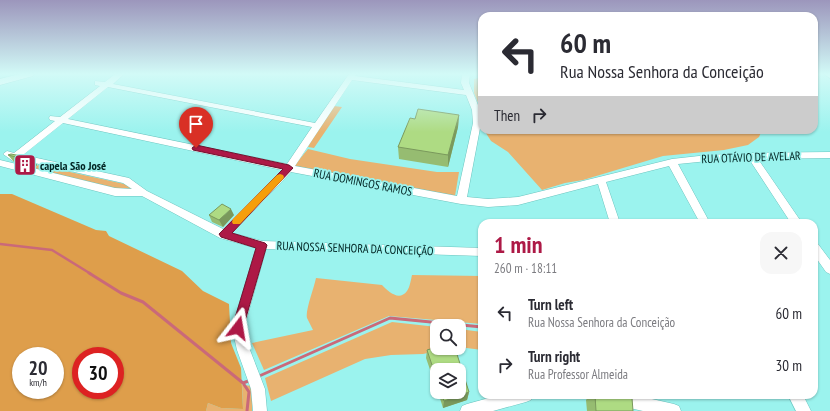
<!DOCTYPE html>
<meta charset="utf-8">
<style>
:root{--surface:#fff;--page:#f7f7f7;--text:#2b2b33;--muted:#7c7c81;--accent:#ad1946}
body{margin:0;font-family:"PT Sans Narrow",sans-serif;background:var(--page);color:var(--text);height:100vh;display:flex;flex-direction:column;font-size:15px;white-space:nowrap}
*{box-sizing:border-box;margin:0}
p{font-size:13px;color:var(--muted)}
.icon{flex:none;width:22px;height:22px;fill:none;stroke:currentColor;stroke-width:2;stroke-linecap:round;stroke-linejoin:round}
.map{position:relative;flex:1;overflow:hidden}
.side{position:absolute;left:478px;top:219px;width:340px;height:180px;display:flex;flex-direction:column;background:var(--surface);border-radius:12px;box-shadow:0 1px 3px #0004}
.side>*{flex:none}
.top-card{position:absolute;left:478px;top:12px;width:340px;height:122px;border-radius:12px;box-shadow:0 1px 3px #0004;background:#fff;color:var(--text);overflow:hidden}
.fabs{position:absolute;left:430px;top:319px;display:grid;gap:8px}
.fabs a{display:grid;place-items:center;width:36px;height:36px;border-radius:8px;background:var(--surface);box-shadow:0 1px 3px #0004;font-size:20px}
.speed{position:absolute;left:12px;top:347px;display:flex;gap:8px;font-size:20px;font-weight:700;text-align:center}
.speed>*{display:grid;place-content:center;width:52px;height:52px;border-radius:50%;background:var(--surface);box-shadow:0 1px 3px #0004;line-height:1}
.speed small{font-size:10px;font-weight:400}
.speed .limit{border:6px solid #d22;background:#fff;color:#111}
.pin{position:absolute;display:grid;place-items:center;width:34px;height:34px;color:#fff;margin:-41px -17px;border-radius:50% 50% 50% 0;rotate:-45deg;box-shadow:0 0 4px #0007}
.pin .icon{rotate:45deg}
.me{position:absolute;width:44px;margin:-22px;rotate:14deg;stroke-linejoin:round;filter:drop-shadow(0 0 3px #0008)}
.turn{display:flex;align-items:center;gap:14px;height:84px;padding:0 16px;font-size:18px}
.turn .icon{width:52px;height:52px;stroke-width:2.5}
.turn b{display:block;font-size:28px;line-height:34px}
.then{display:flex;align-items:center;height:38px;padding:0 16px;background:#0003;gap:8px;font-size:15px}
.round{display:grid;place-items:center;flex:none;width:42px;height:42px;border-radius:12px;background:var(--page)}
.headline{display:flex;align-items:center;justify-content:space-between;height:68px;padding:0 16px}
h1{font-size:24px;font-weight:700;line-height:30px;color:var(--accent)}
ul{padding:0;list-style:none}
li{display:flex;align-items:center;gap:12px;height:52px;padding:0 16px}
li div{flex:1}
li b{display:block;font-size:15px}
li em{font-style:normal}
.map>svg:first-child{display:block}
.green{fill:#e8b270}
.forest{fill:#de9e4b;fill-rule:evenodd}
.lines{fill:none;stroke-linecap:round;stroke-linejoin:round}
.stream-far1{stroke:#ca6979;stroke-width:2.5}
.stream{stroke:#ca6979;stroke-width:3}
.minor-casing{stroke:#6cc4bf;stroke-width:1}
.tertiary-casing{stroke:#6cc4bf;stroke-width:1}
.minor{fill:#fff;fill-rule:evenodd}
.tertiary{fill:#fff;fill-rule:evenodd}
.wall{fill:#96bc71}
.shaded-wall{fill:#7a995c}
.building{fill:#aedb83;stroke:#7a995c}
.route{fill:#ad1946;stroke:#70102e}
.slow{fill:#f59e0b}
.labels{text-anchor:middle;dominant-baseline:central;stroke-width:3.5;stroke-linejoin:round;paint-order:stroke}
.street-label{font-size:12px;fill:#002322;stroke:#9bf3ee}
.poi-label{font-size:12px;font-weight:bold;fill:#002322;stroke:#9bf3ee;text-anchor:start}
</style>
<div class="map">
<svg width="830" height="411" viewBox="0 0 830 411">
<rect width="100%" height="100%" fill="#9bf3ee"/>
<path class="green" d="M482 77V112L474 93V79Z
M334 106 342 107 314 148 308 147 312 138Z
M484 130H762L759 137 748 145 724 150 663 156 583 180 565 183 542 190 508 152 491 141Z
M308 149 350 159 437 172H459L455 196 294 166Z
M38 165 129 185 138 192 118 191 32 170Z
M412 275 482 276V324L389 316 264 370 252 343 313 330C311 326 309 322 307 318 305 311 314 288 316 278L382 285C388 291 399 302 407 291 410 287 411 279 412 275Z
M392 322 437 327V348H451L423 354 391 355 365 359 271 401 265 378Z
M459 329 482 332V350L459 347Z
M242 385 253 386 252 411H206L208 403 221 408 243 409Z"/>
<path class="forest" d="M0 194H12L96 230 106 231 109 236 182 271 203 291 229 304 231 343 241 368 243 409 221 408 208 403 206 411H0ZM21 356H55V390H21ZM81 356H115V390H81Z"/>
<g class="lines">
<path class="stream-far1" d="M0 244 52 250 91 274"/>
<path class="stream" d="M89 273 121 293 143 302 243 383 251 380
M257 377 390 318 482 327
M243 383 249 392 247 411"/>
<g class="minor-casing">
<path id="minor" d="M115 74H124L113 84 315 123 349 74H357L355 76 464 90 461 83 462 74H470L469 83 480 110 481 123 467 197 488 199 518 197 672 159 708 155 751 153 830 152V158L758 159 802 223H791L749 159 708 161 678 164 710 223H700L669 166 606 182 620 223H610L598 184 518 205 488 207 461 204 291 172 232 233 262 241 482 248V256L266 249 244 328 250 350 265 389 267 411H253L251 389 237 350 232 328 256 248 220 238 142 196H115L0 166V160L115 188 132 189 123 183 17 159 13 161 3 154 7 151 14 153 55 121 50 120 49 118 50 116 60 117 100 86 95 85V81L105 82ZM352 80 466 95 472 110 473 123 457 196 295 166ZM108 87 312 127 287 164 68 119ZM63 123 282 170 223 229 147 191 129 178 23 155Z
M824 74H830V78Z
M814 243 818 244 830 260V274L826 272 814 255Z
M500 395H533L531 400 526 402 493 411H460L462 406 467 404Z
M596 395H634L674 404 679 406 681 411H643L603 402 598 400Z
M788 395H803L811 411H796Z"/>
</g>
<g class="tertiary-casing">
<path id="tertiary" d="M20 74H34L33 76 0 85V79Z"/>
</g>
<use href="#minor" class="minor"/>
<use href="#tertiary" class="tertiary"/>
</g>
<path class="wall" d="M459 115 458 127 448 167 399 159 398 147 415 119Z
M8 155 31 158 37 165 35 167 14 162Z
M209 215H234L223 227 212 222Z
M427 350 469 392 467 400 443 408 438 392H459L437 370V390L426 358Z
M590 395H618L633 411H587L586 400Z"/>
<path class="shaded-wall" d="M459 115 458 127 448 167V155Z
M31 158 37 165 35 167 29 160Z
M231 209 234 215 223 227 219 220Z
M469 392 467 400 443 408 444 401Z"/>
<path class="building" d="M418 109 459 115 448 155 398 147 410 118 415 119Z
M11 154 31 158 29 160 8 155Z
M222 204 231 209 219 220 209 215Z
M437 347V348H455L469 392 444 401 441 392H459V370H437V380L427 350Z
M595 395H618L632 398 633 411H596Z"/>
<linearGradient id="sky" x2="0" y2="1"><stop stop-color="#9c96bc"/><stop offset="0.56" stop-color="#d2faf7"/><stop offset="1" stop-color="#d2faf7" stop-opacity="0"/></linearGradient>
<rect width="830" height="132" fill="url(#sky)"/>
<path class="route" d="M196 145 289 165 293 168 232 233 265 243 267 245 243 328 242 332 238 333 233 332 232 328 256 248 221 237 219 234 283 169 193 150 192 148Z"/>
<path class="slow" d="M280 174 283 175 284 177 283 179 240 224H233L232 222 233 219 277 175Z"/>
<defs>
<g id="building-square" transform="scale(1.15)"><rect x="-9" y="-9" width="18" height="18" rx="4" fill="#ad1946" stroke="#9bf3ee"/><path d="M-4-6H4V6H1V3H-1V6H-4ZM-2.5-4.3h1.7v1.8h-1.7ZM.8-4.3h1.7v1.8H.8ZM-2.5-1h1.7V.8h-1.7ZM.8-1h1.7V.8H.8Z" fill="#fff"/></g>
</defs>
<g fill-rule="evenodd">
<use href="#building-square" x="25" y="165"/>
</g>
<g class="labels">
<g class="street-label">
<text transform="translate(751 157) rotate(-2)">RUA OTÁVIO DE AVELAR</text>
<text transform="translate(363 182) rotate(11)">RUA DOMINGOS RAMOS</text>
<text transform="translate(355 248) rotate(2)">RUA NOSSA SENHORA DA CONCEIÇÃO</text>
</g>
<g class="poi-label">
<text x="40" y="165">capela São José</text>
</g>
</g>
</svg>
<div class="fabs">
<a><svg class="icon" aria-label="search" viewBox="0 0 24 24"><circle cx="10" cy="10" r="6"/><path d="M15 15l6 6"/></svg></a>
<a><svg class="icon" aria-label="layers" viewBox="0 0 24 24"><path d="M12 4l9 5-9 5-9-5zM3 14l9 5 9-5"/></svg></a>
</div>
<div class="speed"><div>20<small>km/h</small></div><div class="limit">30</div></div>
<div class="pin" style="left:196px;top:148px;background:#d93025"><svg class="icon" aria-label="arrive" viewBox="0 0 24 24"><path d="M6 21V4h12l-3 4 3 4H6"/></svg></div>
<svg class="me" style="left:238px;top:328px" viewBox="-20 -20 40 40"><path d="M0-17L14 15 0 8-14 15z" fill="#ad1946" stroke="#fff" stroke-width="4"/></svg>
<div class="top-card">
<div class="turn"><svg class="icon" aria-label="left" viewBox="0 0 24 24"><path d="M17 20v-9H6M10 6l-5 5 5 5"/></svg><div><b>60 m</b>Rua Nossa Senhora da Conceição</div></div>
<div class="then">Then<svg class="icon" aria-label="right" viewBox="0 0 24 24"><path d="M7 20v-9h11M14 6l5 5-5 5"/></svg></div>
</div>
<section class="side">
<div class="headline"><div><h1>1 min</h1><p>260 m · 18:11</p></div><a class="round"><svg class="icon" aria-label="close" viewBox="0 0 24 24"><path d="M6 6l12 12M18 6L6 18"/></svg></a></div>
<ul>
<li><svg class="icon" aria-label="left" viewBox="0 0 24 24"><path d="M17 20v-9H6M10 6l-5 5 5 5"/></svg><div><b>Turn left</b><p>Rua Nossa Senhora da Conceição</p></div><em>60 m</em></li>
<li><svg class="icon" aria-label="right" viewBox="0 0 24 24"><path d="M7 20v-9h11M14 6l5 5-5 5"/></svg><div><b>Turn right</b><p>Rua Professor Almeida</p></div><em>30 m</em></li>
</ul>
</section>
</div>
